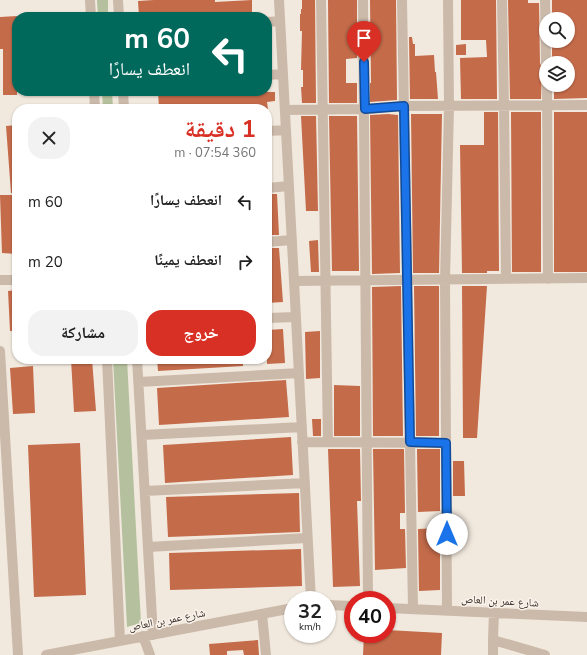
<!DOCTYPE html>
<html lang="ar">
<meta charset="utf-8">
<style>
:root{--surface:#fff;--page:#f2f2f2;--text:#222;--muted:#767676;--accent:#d93025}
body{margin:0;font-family:"Nunito Sans","Noto Naskh Arabic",sans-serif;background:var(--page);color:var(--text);direction:rtl;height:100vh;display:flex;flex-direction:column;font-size:15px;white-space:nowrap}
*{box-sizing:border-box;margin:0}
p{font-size:13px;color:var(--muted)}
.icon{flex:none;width:22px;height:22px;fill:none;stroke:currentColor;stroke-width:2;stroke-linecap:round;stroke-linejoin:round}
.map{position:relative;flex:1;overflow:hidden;direction:ltr}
.sheet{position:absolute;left:12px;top:104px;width:260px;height:260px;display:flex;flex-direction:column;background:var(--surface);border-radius:16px;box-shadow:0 1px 3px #0004;direction:rtl}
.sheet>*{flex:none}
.banner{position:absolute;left:12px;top:12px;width:260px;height:84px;border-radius:16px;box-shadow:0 1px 3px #0004;direction:rtl;background:#00695c;color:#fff;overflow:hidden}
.tools{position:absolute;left:539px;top:12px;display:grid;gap:8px}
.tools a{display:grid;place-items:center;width:36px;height:36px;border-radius:50%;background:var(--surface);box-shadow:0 1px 3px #0004;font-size:20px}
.speed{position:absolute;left:284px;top:591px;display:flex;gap:8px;font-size:20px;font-weight:700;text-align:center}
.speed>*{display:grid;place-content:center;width:52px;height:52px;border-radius:50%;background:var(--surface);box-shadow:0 1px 3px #0004;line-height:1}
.speed small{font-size:10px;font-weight:400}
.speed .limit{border:6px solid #d22;background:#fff;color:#111}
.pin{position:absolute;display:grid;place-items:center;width:34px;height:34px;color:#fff;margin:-41px -17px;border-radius:50% 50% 50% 0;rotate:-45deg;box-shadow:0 0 4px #0007}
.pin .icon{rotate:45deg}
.me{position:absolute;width:44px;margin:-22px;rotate:0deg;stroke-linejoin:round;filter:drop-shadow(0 0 3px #0008)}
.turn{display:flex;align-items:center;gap:14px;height:84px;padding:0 16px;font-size:18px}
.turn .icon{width:52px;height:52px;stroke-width:2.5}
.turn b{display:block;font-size:28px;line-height:34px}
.round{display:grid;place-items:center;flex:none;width:42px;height:42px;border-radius:16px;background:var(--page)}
.overview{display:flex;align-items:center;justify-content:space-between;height:68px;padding:0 16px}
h1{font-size:24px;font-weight:700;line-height:30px;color:var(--accent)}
.action{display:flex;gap:8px;margin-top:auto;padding:8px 16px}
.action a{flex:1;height:46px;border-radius:16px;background:var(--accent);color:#fff;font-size:16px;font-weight:700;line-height:46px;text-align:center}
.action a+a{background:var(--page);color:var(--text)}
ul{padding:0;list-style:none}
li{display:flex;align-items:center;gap:12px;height:60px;padding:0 16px}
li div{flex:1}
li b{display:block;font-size:15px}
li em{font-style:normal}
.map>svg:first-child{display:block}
.green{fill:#b5c19e}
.building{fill:#c46b4a}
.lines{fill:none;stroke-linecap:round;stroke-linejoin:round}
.minor{stroke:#cbbaaa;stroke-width:10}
.route-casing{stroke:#114b97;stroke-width:10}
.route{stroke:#1a73e8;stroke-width:7}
.labels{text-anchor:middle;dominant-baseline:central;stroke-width:3;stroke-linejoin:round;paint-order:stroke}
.street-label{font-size:11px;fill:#382e29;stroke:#faf3eb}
</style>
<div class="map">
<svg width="587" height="655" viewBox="0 0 587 655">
<rect width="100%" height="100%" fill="#f2e9de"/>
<path class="green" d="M97 0H108V17H98Z
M102 91H112L113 109H103Z
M113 359H127L141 623 127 627Z"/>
<path class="building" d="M154 0H215V2L252 0V13L210 14 187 17H139L138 1Z
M302 0H315L316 103H302L301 87H303V70H301L302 31H300V14H301V9H302Z
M328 0H357V58L346 59V83H357V103H329Z
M370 0H396L397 100 370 102V83H371Z
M461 0H496L497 99H461L460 58 487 57 486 40H461Z
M508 0H528V3H539L540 63 542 68 541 99H510Z
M552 0H587V98L554 99V85H571L570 63H552V41H568V17H552Z
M17 16V95H3V49H0V17Z
M409 37H412L413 44H415V56L434 55 435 72H436L438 99H410Z
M466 44V55H456V45Z
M158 91H194V96L213 95 212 91 275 92V101L267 102 268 109H194V108L188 107 159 109Z
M484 112H498L499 271H487V273H462L460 145H484Z
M511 112H541V272H512Z
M554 112H587V272H554Z
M388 114 398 115 400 273 372 274 370 115Z
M411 114H442L439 273H413Z
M301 116H316L318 211H306Z
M329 116H357L359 271H332Z
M17 125V193H11L6 126Z
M267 194H277L279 235H267Z
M0 195H17V254L2 253Z
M318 240 319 272H311L309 241Z
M267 248H279L283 302 267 303Z
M401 286 403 436H373L372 287Z
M414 286H439V436H416Z
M462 286H487L477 438H463Z
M17 290V331H10L8 291Z
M283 329 285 363 267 364V330Z
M320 331V378L306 379 305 332Z
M71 359H92L96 411 74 412Z
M157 359H243V366L158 371Z
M33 366 35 413 13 414 10 368Z
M286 380 289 417 159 425 157 388Z
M334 385 360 386V436H334Z
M312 419H321V436H313Z
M291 437 293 475 165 483 163 445Z
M80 443 86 595 34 597 28 445Z
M328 449H360L361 501H357L360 586 333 587Z
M373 449H404L405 513H400V529H405L406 568 375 570Z
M417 449H440V511L418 512Z
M453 461H464L465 496H453Z
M299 493 300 532 168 537 166 497Z
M440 528V590L419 591 418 529Z
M301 549 302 586 170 590 169 553Z
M387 630 442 633 441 655H363L364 634H387Z
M258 640 259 655H244L243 650 227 651V655H210L209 644Z"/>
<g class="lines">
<path class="minor" d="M90 0 91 17
M118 0 119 17
M279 0 311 600
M321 0 328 442
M363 0 368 600
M402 0 413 609
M502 0 504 106 506 279
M545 0 546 63
M267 22 280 21
M267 75 283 74
M547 85 548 279
M94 91 95 109
M123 91 124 109
M285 110 365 109 404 106 587 105
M267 131 286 130
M267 188 289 186
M267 242 292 240
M0 280H17
M294 281 587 278
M267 318 296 317
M0 351 18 655
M107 359 120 641
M137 359 153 635
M139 382 299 373
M142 435 302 427
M302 442 446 443
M145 491 305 483
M148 547 307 538
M327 605 353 606
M387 608 587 617
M447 610 445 280 449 106 448 0
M494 612 493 640 545 655
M262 614 266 655
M143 636 150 655
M46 655 293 608
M493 655V640"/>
</g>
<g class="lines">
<g class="route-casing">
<path id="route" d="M364 62 365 109 404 106 410 442 446 443 447 534"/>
</g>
<use href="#route" class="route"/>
</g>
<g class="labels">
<g class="street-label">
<text transform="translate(500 601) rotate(3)">شارع عمر بن العاص</text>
<text transform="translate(167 620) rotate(-11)">شارع عمر بن العاص</text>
</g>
</g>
</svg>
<div class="tools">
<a><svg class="icon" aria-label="search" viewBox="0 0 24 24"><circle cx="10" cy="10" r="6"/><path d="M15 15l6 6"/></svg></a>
<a><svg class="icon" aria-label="layers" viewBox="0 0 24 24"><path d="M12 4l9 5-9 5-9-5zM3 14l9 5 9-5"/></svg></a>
</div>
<div class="speed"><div>32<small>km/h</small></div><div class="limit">40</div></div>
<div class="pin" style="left:364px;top:62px;background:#d93025"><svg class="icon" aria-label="arrive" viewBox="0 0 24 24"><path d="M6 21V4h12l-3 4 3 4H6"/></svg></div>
<svg class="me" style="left:447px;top:534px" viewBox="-20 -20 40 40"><circle r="19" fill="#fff"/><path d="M0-13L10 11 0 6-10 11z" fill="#1a73e8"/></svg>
<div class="banner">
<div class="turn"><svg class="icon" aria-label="left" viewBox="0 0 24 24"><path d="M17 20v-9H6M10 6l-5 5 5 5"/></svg><div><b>60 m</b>انعطف يسارًا</div></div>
</div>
<section class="sheet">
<div class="overview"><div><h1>1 دقيقة</h1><p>360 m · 07:54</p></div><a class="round"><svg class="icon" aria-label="close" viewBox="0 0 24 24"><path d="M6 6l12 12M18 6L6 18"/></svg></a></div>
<ul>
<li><svg class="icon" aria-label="left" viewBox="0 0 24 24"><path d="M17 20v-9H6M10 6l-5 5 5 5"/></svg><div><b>انعطف يسارًا</b></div><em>60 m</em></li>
<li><svg class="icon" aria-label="right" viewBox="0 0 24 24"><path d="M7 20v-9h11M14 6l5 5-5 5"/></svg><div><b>انعطف يمينًا</b></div><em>20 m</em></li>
</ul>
<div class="action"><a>خروج</a><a>مشاركة</a></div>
</section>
</div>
